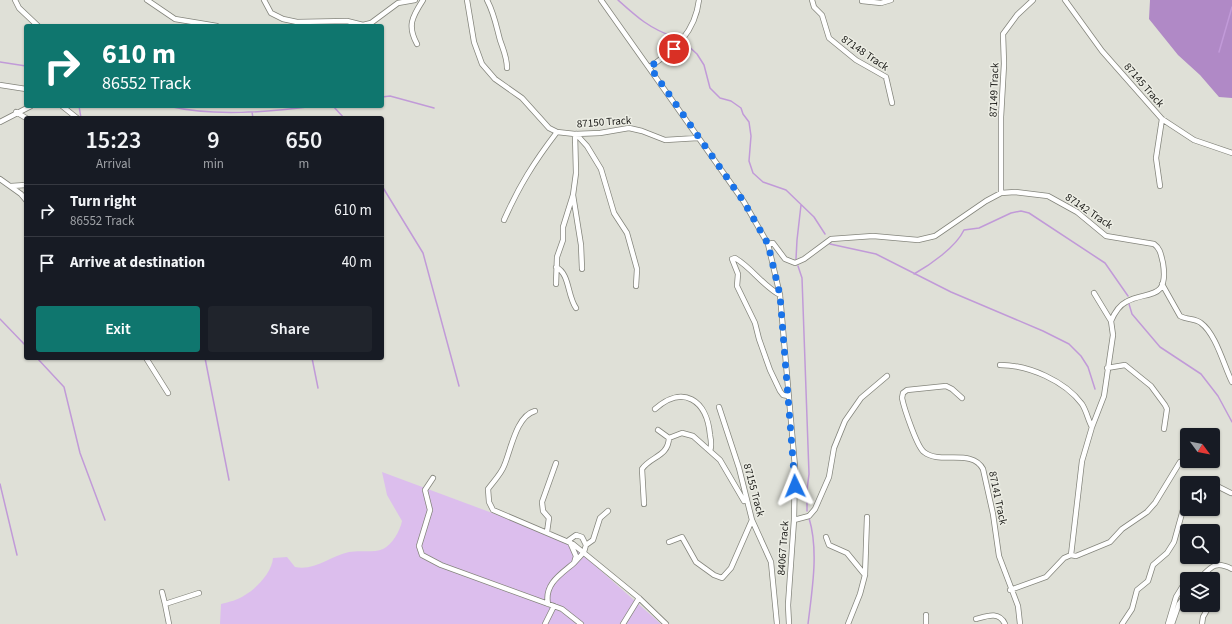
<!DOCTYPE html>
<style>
:root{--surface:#171b24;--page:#20242c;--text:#f1f3f6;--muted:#9ea1a6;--line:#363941;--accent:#0f766e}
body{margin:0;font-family:"Source Sans 3",sans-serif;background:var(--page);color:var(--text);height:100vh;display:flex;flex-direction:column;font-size:15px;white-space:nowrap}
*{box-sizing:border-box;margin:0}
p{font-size:13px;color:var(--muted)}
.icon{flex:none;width:22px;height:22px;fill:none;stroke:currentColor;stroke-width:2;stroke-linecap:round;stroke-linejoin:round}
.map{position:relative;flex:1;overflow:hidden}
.details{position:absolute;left:24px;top:116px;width:360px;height:244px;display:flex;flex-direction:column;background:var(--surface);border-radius:4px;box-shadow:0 1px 3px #0004}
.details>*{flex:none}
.hud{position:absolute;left:24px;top:24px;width:360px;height:84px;border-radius:4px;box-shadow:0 1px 3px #0004;background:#0f766e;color:#fff;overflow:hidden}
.needle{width:26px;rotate:122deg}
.tools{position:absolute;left:1180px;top:428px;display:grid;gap:8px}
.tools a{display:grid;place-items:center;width:40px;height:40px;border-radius:4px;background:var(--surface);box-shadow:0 1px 3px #0004;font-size:20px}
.pin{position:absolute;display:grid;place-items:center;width:34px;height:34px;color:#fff;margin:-17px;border:2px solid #fff;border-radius:50%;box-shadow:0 1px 4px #0007}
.me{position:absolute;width:44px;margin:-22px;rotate:358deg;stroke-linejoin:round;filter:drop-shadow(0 0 3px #0008)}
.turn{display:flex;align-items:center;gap:14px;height:84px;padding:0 12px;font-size:18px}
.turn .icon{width:52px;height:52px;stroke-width:2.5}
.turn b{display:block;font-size:28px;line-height:34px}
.eta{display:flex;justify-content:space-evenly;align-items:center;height:68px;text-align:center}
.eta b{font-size:24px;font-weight:600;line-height:28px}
.action{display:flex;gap:8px;margin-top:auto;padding:8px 12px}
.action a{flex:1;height:46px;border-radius:4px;background:var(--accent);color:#fff;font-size:16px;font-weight:600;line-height:46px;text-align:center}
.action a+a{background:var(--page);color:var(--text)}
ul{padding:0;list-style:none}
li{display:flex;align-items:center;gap:12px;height:52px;padding:0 12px;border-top:1px solid var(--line)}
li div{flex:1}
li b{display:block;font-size:15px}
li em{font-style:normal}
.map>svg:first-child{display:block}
.green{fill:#dcbeed}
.forest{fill:#b089c6}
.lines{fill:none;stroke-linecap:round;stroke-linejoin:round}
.stream{stroke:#c19ad8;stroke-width:1.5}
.minor-casing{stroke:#84857c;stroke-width:6}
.minor{stroke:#fff;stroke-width:4.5}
.route{stroke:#1a73e8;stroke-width:7;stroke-dasharray:0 12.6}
.labels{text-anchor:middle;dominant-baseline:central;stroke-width:3;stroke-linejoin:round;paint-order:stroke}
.street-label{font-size:11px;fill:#181815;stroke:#ecede4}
</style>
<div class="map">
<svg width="1232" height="624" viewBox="0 0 1232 624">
<rect width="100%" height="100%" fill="#dfe0d7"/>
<path class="green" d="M382 472 503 517 574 547 661 624H220L221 604C229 602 238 600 245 595 257 588 272 572 273 558L287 557 295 567C315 571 330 556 349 552 359 550 374 553 383 549 392 545 400 531 402 521L387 495Z"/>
<path class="forest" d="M1150 0H1232V98L1219 97 1200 75 1178 55 1149 19Z"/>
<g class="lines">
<path class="stream" d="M618 0C638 18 649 28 674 37
M686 44 697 54 704 65 710 88 720 98 731 101 741 108 743 114 749 122 751 136 749 161 753 173 763 182 786 190 814 217 825 234
M1219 52 1232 7
M0 62 26 66
M382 97 390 96 434 108
M79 106 81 118
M168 106C214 117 269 112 315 106
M333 106 344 118
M252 112 253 118
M382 186 423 253 459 386
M830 244 876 254 951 292 1043 331 1069 344 1081 356 1088 367 1095 389
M796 259 797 240 801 205
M798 266 802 278 809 474 807 490V511
M914 274C930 265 956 247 964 230L979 228 1011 213 1021 211 1029 213 1105 263 1128 296
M1129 304 1132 314 1160 347 1201 374 1218 396 1232 422
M0 319 26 346
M37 358 64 387 80 453 105 520
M205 358 229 480
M312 358 318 388
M0 484 17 555
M808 624C812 590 819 551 809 518"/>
<g class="minor-casing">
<path id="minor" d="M15 0 19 8 38 26
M147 0 175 19 217 26
M264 0 271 13 283 19 297 22 347 21 363 25 371 23 398 3 415 0
M467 0 474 42 482 64 495 79 522 98 549 128 557 132 575 134 600 133 629 128 642 131 665 140 698 138
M487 0C494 13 496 25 500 40 503 49 507 57 507 68
M601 0 744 202 768 244 780 295 795 467 794 520 788 605 789 624
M812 0 814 7 822 15 829 38 856 60 886 77 892 103
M1065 0 1102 51 1162 119 1194 140 1232 153
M862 1 881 3 891 0
M417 44C407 26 412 17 423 0
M650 67C675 49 695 33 699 0
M0 85 26 89
M62 106 77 118
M16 112 26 118
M0 122 31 106
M576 134 587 146 601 169 614 213 627 233 637 269 636 286
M0 179 21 194 26 200
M11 186 26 185
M1160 186 1156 158 1162 119
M1001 193V117L1004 64 1003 34 1017 15 1033 0
M573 195 581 245 582 269
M504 220C519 186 534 162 557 132
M768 244 773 243 785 259 795 263 804 259 831 239 873 236 918 240 935 236 986 201 1001 193 1015 192 1048 196 1077 212 1106 236 1154 244C1161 249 1161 256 1163 263 1169 302 1147 290 1126 302 1118 306 1114 314 1111 321L1113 335 1104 396 1092 427 1082 461 1071 555 1064 558 1046 577 1010 590
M556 267C570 274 567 295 576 308
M556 284 557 257 563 240V227L573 195 576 173 575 134
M1162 284 1180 316C1187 320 1195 318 1201 323 1216 334 1224 366 1232 382
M1094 293 1111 321
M780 295C762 285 752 268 735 258L732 259 738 274 737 286 755 323 759 339 770 370 780 391 783 395 788 396
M146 358 168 393
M1000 365C1029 365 1065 381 1082 404 1087 412 1088 420 1092 427
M1107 368 1125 365 1151 386 1165 405 1167 409 1164 429
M962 398 952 389 946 386 907 390 903 393 902 398C904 408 917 447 924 452 940 465 972 448 983 469L993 514 999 556 1018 606 1020 624
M719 407 739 468 752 520 771 562 777 624
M655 409C683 384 707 400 710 435 711 440 712 446 710 451
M535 411C516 416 511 450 504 466 501 474 493 482 488 489L489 502 493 510 573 544 639 598 666 624
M658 430 669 438 682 433 693 436 720 460 744 501
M433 478 425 490 430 510 419 546 422 555 441 565 562 609 581 624
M1202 483H1210
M1213 484 1231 493
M644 504 642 469C651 456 668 457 669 438
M794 520 809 516 815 509 829 477 834 448 845 421 861 398 887 376
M547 532 549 518 543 511 542 502 556 463
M576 535 582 537 586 545 584 552 574 563 576 556 569 540Z
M826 537 829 545 847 553 865 575
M669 542 682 537 696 562 714 575 722 578 731 568 752 520
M586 545 593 540 600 518 608 511
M1071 555 1076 556 1110 542 1122 529 1147 512 1155 503 1180 462
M1199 579C1211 567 1215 560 1232 569
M162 592 165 604
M548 604C544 584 561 574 574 563
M976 619C987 616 999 611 1005 624
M169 624 165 604 199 593
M545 624 554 606
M623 624 639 598
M848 624 860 594 865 575 867 517
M926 624V615
M1122 624 1132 609 1137 590 1148 581 1153 565 1167 553 1174 542 1184 506 1187 500
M1168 624 1176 597 1187 579
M1172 624 1179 604 1187 593
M1202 624 1203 617 1207 610"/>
</g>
<use href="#minor" class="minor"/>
</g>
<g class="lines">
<path class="route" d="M674 49 650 67 744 202 768 244 780 295 795 486"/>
</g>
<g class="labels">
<g class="street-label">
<text transform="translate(865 53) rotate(34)">87148 Track</text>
<text transform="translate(1144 85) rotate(49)">87145 Track</text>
<text transform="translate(994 90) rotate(-88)">87149 Track</text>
<text transform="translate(604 122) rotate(-4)">87150 Track</text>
<text transform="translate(1089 211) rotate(34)">87142 Track</text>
<text transform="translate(754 490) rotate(75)">87155 Track</text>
<text transform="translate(998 498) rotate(78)">87141 Track</text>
<text transform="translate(783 548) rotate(-86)">84067 Track</text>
</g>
</g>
</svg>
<div class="tools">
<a><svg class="needle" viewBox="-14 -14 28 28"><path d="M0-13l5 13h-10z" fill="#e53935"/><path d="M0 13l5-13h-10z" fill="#9ea1a6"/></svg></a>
<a><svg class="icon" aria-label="sound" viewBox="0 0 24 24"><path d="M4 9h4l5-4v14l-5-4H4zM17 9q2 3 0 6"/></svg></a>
<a><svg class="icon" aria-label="search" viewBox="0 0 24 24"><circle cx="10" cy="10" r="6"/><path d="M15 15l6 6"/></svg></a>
<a><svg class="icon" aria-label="layers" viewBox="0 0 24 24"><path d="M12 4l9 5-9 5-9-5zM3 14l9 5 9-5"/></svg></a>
</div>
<div class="pin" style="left:674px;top:49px;background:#d93025"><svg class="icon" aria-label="arrive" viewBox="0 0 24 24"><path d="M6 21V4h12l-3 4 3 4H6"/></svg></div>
<svg class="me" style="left:795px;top:486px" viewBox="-20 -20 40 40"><path d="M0-17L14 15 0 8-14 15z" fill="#1a73e8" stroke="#fff" stroke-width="4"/></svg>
<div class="hud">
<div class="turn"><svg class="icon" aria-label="right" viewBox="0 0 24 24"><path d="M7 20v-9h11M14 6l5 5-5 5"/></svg><div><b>610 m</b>86552 Track</div></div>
</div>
<section class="details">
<div class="eta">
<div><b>15:23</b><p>Arrival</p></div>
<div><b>9</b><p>min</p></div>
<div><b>650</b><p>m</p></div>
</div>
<ul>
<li><svg class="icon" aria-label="right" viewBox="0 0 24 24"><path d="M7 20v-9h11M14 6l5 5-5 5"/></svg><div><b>Turn right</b><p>86552 Track</p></div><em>610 m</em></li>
<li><svg class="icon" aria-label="arrive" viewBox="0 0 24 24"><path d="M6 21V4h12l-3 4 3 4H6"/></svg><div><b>Arrive at destination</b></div><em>40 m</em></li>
</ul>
<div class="action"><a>Exit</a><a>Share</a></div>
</section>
</div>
